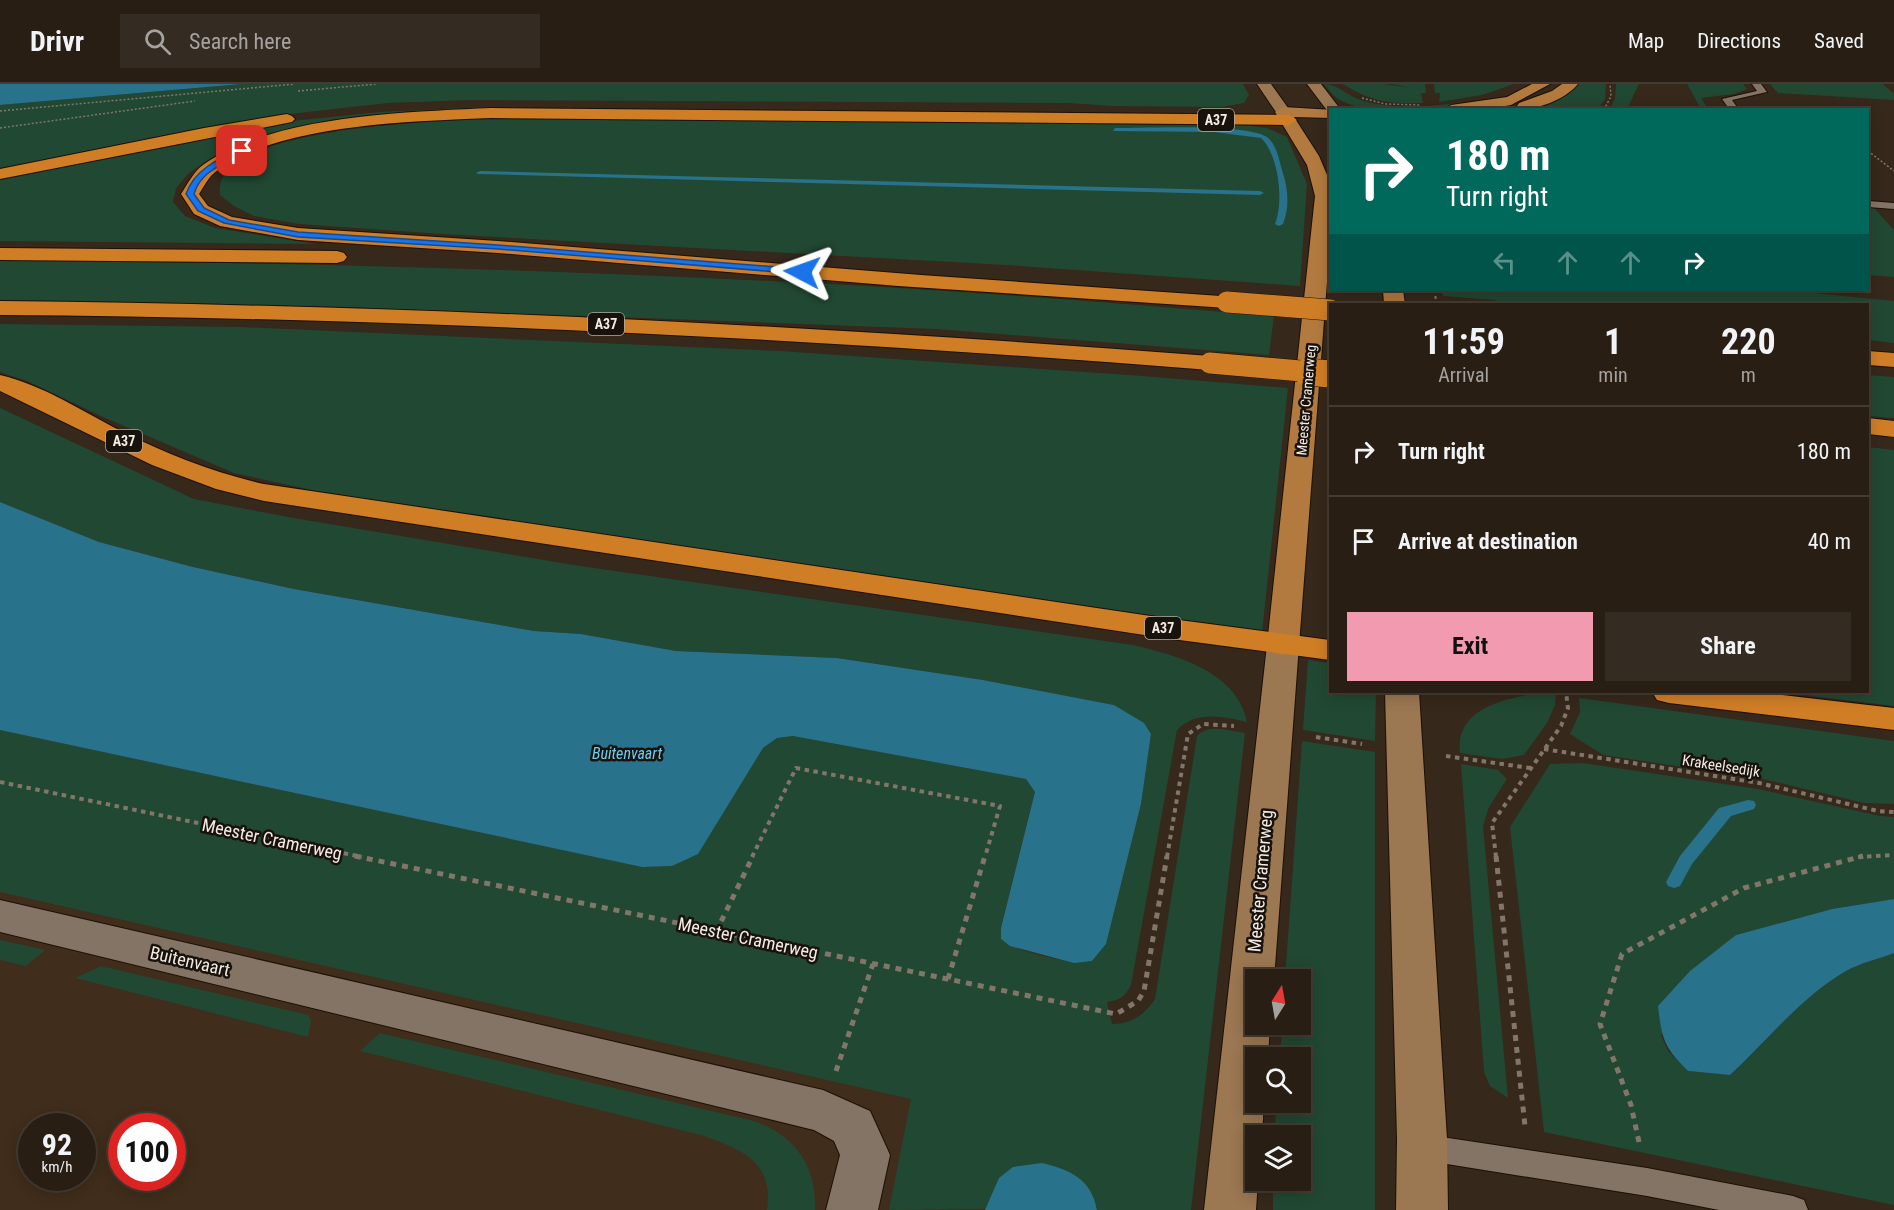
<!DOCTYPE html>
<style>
:root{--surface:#281e14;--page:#342b22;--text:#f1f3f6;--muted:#a5a2a0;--line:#443c34;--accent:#f29aaf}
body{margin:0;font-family:"Roboto Condensed",sans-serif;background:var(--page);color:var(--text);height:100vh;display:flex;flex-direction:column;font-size:22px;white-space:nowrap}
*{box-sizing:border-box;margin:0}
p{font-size:20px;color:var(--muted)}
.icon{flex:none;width:33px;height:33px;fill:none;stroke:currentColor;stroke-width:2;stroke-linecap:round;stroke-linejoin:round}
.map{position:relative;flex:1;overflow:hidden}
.details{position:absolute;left:1329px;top:219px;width:540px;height:390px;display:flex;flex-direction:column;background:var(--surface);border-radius:0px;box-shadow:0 3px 15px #0003,0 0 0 2px var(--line)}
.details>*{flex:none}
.top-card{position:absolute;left:1329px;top:24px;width:540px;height:183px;border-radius:0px;box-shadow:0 3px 15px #0003,0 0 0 2px var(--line);background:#00695c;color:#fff;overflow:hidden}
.needle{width:39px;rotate:11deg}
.buttons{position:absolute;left:1245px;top:885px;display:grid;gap:12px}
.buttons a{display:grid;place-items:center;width:66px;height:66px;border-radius:0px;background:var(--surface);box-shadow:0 3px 15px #0003,0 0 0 2px var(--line);font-size:30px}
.speed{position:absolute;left:18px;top:1029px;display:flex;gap:12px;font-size:30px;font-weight:700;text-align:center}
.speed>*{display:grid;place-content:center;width:78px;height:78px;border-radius:50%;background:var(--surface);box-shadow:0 3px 15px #0003,0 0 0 2px var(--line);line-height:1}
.speed small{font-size:15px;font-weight:400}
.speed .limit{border:9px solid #d22;background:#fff;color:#111}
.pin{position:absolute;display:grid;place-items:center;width:51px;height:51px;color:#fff;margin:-26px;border-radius:12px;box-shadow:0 3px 9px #0006}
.me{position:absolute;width:66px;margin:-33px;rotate:274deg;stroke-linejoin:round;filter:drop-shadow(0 0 4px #0008)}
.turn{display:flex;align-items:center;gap:21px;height:126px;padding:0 18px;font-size:27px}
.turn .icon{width:78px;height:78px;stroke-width:2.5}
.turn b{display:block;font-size:42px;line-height:51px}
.lanes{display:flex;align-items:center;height:57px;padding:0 18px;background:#0003;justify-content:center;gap:30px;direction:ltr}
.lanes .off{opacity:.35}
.eta{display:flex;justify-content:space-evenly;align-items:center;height:102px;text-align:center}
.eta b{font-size:36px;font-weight:700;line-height:42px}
.action{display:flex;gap:12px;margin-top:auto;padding:12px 18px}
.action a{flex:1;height:69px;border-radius:0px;background:var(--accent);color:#111;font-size:24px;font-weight:700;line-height:69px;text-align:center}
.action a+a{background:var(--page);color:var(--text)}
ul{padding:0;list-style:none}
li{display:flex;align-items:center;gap:18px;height:90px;padding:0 18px;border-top:2px solid var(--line)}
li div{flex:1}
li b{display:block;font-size:22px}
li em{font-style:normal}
header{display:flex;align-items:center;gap:36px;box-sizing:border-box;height:84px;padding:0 30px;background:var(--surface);border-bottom:2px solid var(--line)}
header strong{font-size:28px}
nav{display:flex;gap:33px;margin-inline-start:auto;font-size:21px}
.search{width:420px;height:54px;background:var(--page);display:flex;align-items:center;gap:15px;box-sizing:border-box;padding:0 21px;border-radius:0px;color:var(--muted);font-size:22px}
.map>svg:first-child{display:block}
.built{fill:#402d1b;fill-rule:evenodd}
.green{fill:#214832}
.water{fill:#29728b}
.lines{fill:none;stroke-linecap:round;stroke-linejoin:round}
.stream{fill:#29728b;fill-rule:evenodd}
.service-casing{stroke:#1d1005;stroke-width:2}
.minor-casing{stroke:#1d1005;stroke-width:2}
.secondary-casing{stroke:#1d1005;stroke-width:2}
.primary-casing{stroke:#1d1005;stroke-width:2}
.motorway-casing{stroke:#1d1005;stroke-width:2}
.path-far3{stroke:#82766b;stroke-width:1.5;stroke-dasharray:2 2;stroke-linecap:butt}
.path-far2{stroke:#82766b;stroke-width:2;stroke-dasharray:3 3;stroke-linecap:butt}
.path-far1{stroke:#82766b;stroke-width:4;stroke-dasharray:4.5 4.5;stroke-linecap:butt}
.path{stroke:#82766b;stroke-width:5;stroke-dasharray:6 6;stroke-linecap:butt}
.service{fill:#847465;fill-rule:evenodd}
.minor{fill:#847465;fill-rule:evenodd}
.secondary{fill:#9b7752;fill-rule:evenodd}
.primary{fill:#b27a3f;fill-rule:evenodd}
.motorway{fill:#d07e26;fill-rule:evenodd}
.motorway-bridge-far1-casing{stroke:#1d1005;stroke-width:22;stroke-linecap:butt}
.motorway-bridge-casing{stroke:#1d1005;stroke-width:28;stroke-linecap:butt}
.motorway-bridge-far1{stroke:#d07e26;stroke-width:21}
.motorway-bridge{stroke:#d07e26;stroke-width:27}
.route{fill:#1a73e8;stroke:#114b97;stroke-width:1.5}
.labels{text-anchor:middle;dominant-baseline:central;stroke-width:5;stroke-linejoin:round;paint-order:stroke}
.shield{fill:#18120c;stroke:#b2aaa2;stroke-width:1.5}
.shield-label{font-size:14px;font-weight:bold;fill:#f4ebe3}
.far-street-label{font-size:14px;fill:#f4ebe3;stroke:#18120c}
.street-label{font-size:15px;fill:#f4ebe3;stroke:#18120c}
.water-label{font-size:16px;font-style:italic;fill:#67d0f6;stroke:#18120c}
.near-street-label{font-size:18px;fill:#f4ebe3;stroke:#18120c}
</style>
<header>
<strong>Drivr</strong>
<div class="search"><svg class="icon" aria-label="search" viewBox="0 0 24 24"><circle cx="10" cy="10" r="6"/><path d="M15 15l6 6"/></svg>Search here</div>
<nav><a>Map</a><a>Directions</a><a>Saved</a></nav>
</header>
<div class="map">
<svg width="1894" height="1126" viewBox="0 0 1894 1126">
<rect width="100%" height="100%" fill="#36281b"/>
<path class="built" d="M0 463 1117 654 1050 1126H0ZM32 1042H82V1094H32ZM122 1042H172V1094H122Z"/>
<path class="green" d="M242 0H1243L1249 11 1244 19 1221 23 1111 22 1069 19 470 16 388 19 272 32 0 84V21Z
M1324 0C1338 0 1347 12 1361 16 1393 26 1430 23 1463 18L1467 20C1431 24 1374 34 1340 16 1334 13 1329 6 1324 0Z
M1343 0H1384L1412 4 1392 0H1425L1426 9H1421L1423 19C1390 20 1371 18 1343 0Z
M1434 0H1514L1482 11 1439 18 1440 9H1435Z
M1577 0H1606L1605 15 1598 25 1519 26 1534 22Z
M1616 0H1639L1627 25 1609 26 1615 15Z
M1687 0H1743L1747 5 1734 10 1701 14 1708 25H1701Z
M1770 0H1883L1894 10V16L1778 9Z
M484 23 669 27 489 26 268 52 211 74 189 89 176 104 173 118 185 132 215 144 316 160 0 157V93L282 38 380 28Z
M477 34 1235 40 1267 44 1287 53 1307 100 1300 202 1006 181 442 150 299 140 254 132 234 122 220 111C219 103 220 97 225 89 257 46 424 37 477 34Z
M1868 124H1874L1894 146V193L1868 191Z
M0 176C320 179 641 187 961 208 1065 215 1169 224 1274 232L1269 271 936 245 344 223 0 216Z
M1442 206H1781L1894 217V259L1868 256V220H1516L1497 219 1496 216 1443 212Z
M0 240 240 243 780 267 1143 292 1288 304 1262 549 330 410 234 389 103 333 27 297 0 288Z
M1868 291 1894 293V334L1868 332Z
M0 324 194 415 288 433 580 482 1133 561C1175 571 1237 587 1247 638 1221 633 1198 626 1177 646L1131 901C1125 913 1120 916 1107 918L1112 940C1132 940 1144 931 1155 915L1197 652C1208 639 1230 647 1245 649L1191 1126H1097V1123L889 1126 911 1015 0 808V646L643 783 672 782 698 769 763 664 777 654 793 652 1026 695 1035 708 1001 844V855C1020 870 1068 879 1092 877L1106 860 1141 720 1151 650 1114 621 983 596 837 574 676 567 581 550 534 547 294 505 193 483 99 458 0 418Z
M1868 363 1894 366V622L1780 608H1868Z
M1308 576 1330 579V608H1376L1375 657 1303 646Z
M1527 611H1556L1555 621 1547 639 1524 671 1502 675 1460 669C1455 629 1495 617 1527 611Z
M1579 614 1894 657V720L1864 719 1763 695 1603 671 1570 650 1580 628Z
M1302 657 1375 668V1126H1273V1097L1300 1096V1052L1274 1051 1277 1019 1300 1018V974L1280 973 1282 941 1300 940V896L1285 895Z
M1583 679 1758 705 1880 732 1894 733V815L1832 825 1736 851 1661 951 1668 967 1688 987 1730 991C1768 956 1801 913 1846 887 1860 879 1879 875 1894 869V1121L1544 1048 1510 743 1550 680Z
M1461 680 1498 686 1507 695 1489 723 1483 742 1508 1014 1490 1002 1484 988Z
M0 856 45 866 26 882 0 876Z
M101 882 308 931 311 937 308 953 75 894Z
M380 949 754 1037C795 1051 817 1083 815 1126H767C774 1076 740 1065 701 1051L360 967Z"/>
<path class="water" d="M0 0H242L0 21Z
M0 418 99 458 193 483 294 505 534 547 581 550 676 567 837 574 983 596 1114 621 1144 639 1151 650 1141 720 1106 860 1092 877 1074 879 1010 862 1001 855V844L1035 708 1026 695 793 652 777 654 763 664 698 770 672 782 642 783 0 646Z
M1894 815V869C1879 875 1860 879 1846 887 1801 913 1768 956 1730 991L1688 987C1664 963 1662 956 1658 922L1690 887 1736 851 1832 825Z
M1042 1079C1071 1086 1091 1095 1097 1126H985L999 1094 1013 1083Z"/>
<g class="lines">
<path class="stream" d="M1115 44C1144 44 1247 39 1267 53 1276 60 1279 75 1282 86 1288 104 1290 122 1283 140L1279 142 1275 140C1284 118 1279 71 1261 54L1214 48 1113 47Z
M480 87 1260 107 1264 109 1260 111 478 90 476 89Z
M1748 716 1754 717 1756 721 1754 725 1731 732 1692 780 1680 802 1674 804 1668 802 1666 798 1680 772 1719 724Z"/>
<g class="service-casing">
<path id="service" d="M1752 0H1761L1767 8 1732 16 1739 26H1730L1722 15 1757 7Z
M1868 117 1894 119V125L1868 123Z
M1422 1050 1647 1084 1793 1112 1804 1116 1808 1126H1719L1647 1112 1422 1076 1412 1072 1407 1063 1412 1054Z"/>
</g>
<g class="minor-casing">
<path id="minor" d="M0 816 823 1006 870 1027 890 1071 878 1126H826L840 1071 834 1057 814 1046 0 848Z"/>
</g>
<g class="secondary-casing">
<path id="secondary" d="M1257 0H1271L1291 28 1288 31H1278Z
M1307 0H1321L1341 26H1330V30L1329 29Z
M1283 551 1295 554 1299 561 1274 896H1256V940H1270L1268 974H1256V1018H1264L1262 1052H1256V1096H1258L1256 1126H1204L1267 561 1271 554Z
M1385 608H1419L1447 1055 1448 1126H1396L1397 1055Z"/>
</g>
<g class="primary-casing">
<path id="primary" d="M1532 0H1550L1511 21 1484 26H1444L1451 21 1507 13Z
M1562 0H1578C1566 15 1538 26 1519 25L1517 22 1519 19 1552 7Z
M1283 23 1334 26H1330V34L1294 33 1319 72 1330 98V159L1299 561 1295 568 1283 571 1271 568 1267 561 1315 112 1307 81 1275 28Z
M1383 206H1403L1405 220H1384Z"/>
</g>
<g class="motorway-casing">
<path id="motorway" d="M491 24 1289 31 1297 36 1289 41 491 34C417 37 294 40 231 78 225 82 217 86 212 91 207 96 203 104 199 110L208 122 232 133 298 144 498 157 921 191 1235 213 1238 218 1235 223 1227 224 898 202 498 169 298 156 220 142 194 130 181 110C187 101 194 87 203 81 273 31 407 28 491 24Z
M287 30 292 32 295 35 292 38 0 95V85L204 44Z
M0 164 337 167 344 169 347 173 344 177 337 179 0 176Z
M0 217C404 221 807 241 1210 272L1218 274 1222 279 1218 284 1210 286C807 254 404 234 0 231Z
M1868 267 1894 269V283L1868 281Z
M0 291C43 301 82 327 121 347 166 370 215 389 264 400L1164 534 1330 556V576L1164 554 264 417 216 405 152 381 0 307Z
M1868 334 1894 337V353L1868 350Z
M1652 608H1757L1894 624V646L1669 619 1657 616Z"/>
</g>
<path class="path-far3" d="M298 7 377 0
M1362 14 1385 20 1420 21
M1604 26 1611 12 1610 0
M0 27 295 0
M0 44 195 17
M1868 67 1894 87"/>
<path class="path-far2" d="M1435 206 1436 220"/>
<path class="path-far1" d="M1316 653 1362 660
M1544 665 1759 699 1878 727 1894 728
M1446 672 1530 684
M0 698 362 773
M752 773 796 684 1000 722 985 773
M1167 773 1188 650 1203 640 1234 642
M1496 773 1492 739 1561 642 1568 624 1566 608
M1858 773 1894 771"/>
<path class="path" d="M355 772 1116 930 1138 917 1144 907 1167 772
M1496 772 1525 1042
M716 848 753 772
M948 895 985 772
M836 987 873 880
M1639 1058 1631 1021 1600 940 1622 870 1744 804 1863 772"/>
<use href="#service" class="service"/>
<use href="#minor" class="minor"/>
<use href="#secondary" class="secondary"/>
<use href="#primary" class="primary"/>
<use href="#motorway" class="motorway"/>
<g class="motorway-bridge-far1-casing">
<path id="motorway-bridge-far1" d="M1227 218 1330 226
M1210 279 1323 289"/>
</g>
<g class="motorway-bridge-casing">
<path id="motorway-bridge" d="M1307 288 1330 290"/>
</g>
<use href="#motorway-bridge-far1" class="motorway-bridge-far1"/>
<use href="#motorway-bridge" class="motorway-bridge"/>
</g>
<path class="route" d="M240 65 246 67C227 80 201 85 194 110L204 124 229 136 298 148 498 161 802 185 807 188 802 190 498 165 298 153 224 139 198 127 186 110C194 86 218 75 240 65Z"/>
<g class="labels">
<g class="shield">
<rect x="1198" y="25" width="36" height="22" rx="4.5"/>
<rect x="588" y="229" width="36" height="22" rx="4.5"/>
<rect x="106" y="346" width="36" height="22" rx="4.5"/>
<rect x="1145" y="533" width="36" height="22" rx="4.5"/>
</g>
<g class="shield-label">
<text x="1216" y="36">A37</text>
<text x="606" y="240">A37</text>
<text x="124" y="357">A37</text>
<text x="1163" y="544">A37</text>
</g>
<g class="far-street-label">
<text transform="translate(1306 316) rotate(-85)">Meester Cramerweg</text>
</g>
<g class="street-label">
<text transform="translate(1721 682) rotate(9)">Krakeelsedijk</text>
</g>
<g class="water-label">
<text x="627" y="669">Buitenvaart</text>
</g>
<g class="near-street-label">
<text transform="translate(272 755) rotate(12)">Meester Cramerweg</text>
<text transform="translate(1260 797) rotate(-85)">Meester Cramerweg</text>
<text transform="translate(748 854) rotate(12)">Meester Cramerweg</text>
<text transform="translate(190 877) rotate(13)">Buitenvaart</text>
</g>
</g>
</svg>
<div class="buttons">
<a><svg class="needle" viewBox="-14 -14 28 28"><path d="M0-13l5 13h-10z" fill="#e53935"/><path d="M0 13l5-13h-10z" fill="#a5a2a0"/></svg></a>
<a><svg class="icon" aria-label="search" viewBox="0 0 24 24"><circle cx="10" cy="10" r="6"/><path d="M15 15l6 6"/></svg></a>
<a><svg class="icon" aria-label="layers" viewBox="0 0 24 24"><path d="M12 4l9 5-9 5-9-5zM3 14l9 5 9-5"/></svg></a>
</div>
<div class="speed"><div>92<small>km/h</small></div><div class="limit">100</div></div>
<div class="pin" style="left:242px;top:67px;background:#d93025"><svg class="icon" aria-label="arrive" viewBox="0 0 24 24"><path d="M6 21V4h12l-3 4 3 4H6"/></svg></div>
<svg class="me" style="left:802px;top:188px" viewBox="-20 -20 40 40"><path d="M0-17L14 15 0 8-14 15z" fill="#1a73e8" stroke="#fff" stroke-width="4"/></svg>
<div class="top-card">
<div class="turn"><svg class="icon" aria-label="right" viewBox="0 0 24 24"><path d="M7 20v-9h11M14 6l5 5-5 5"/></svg><div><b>180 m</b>Turn right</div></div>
<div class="lanes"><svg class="icon off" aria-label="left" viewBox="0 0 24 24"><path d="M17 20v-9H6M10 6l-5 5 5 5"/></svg><svg class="icon off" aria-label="ahead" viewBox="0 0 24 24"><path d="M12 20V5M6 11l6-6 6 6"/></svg><svg class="icon off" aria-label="ahead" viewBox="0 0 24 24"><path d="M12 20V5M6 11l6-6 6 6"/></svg><svg class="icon" aria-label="right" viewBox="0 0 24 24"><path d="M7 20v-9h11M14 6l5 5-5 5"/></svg></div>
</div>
<section class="details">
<div class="eta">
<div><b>11:59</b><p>Arrival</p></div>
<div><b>1</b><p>min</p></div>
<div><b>220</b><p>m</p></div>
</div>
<ul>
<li><svg class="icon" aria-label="right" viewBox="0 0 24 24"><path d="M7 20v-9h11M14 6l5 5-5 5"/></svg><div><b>Turn right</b></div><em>180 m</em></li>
<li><svg class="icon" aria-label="arrive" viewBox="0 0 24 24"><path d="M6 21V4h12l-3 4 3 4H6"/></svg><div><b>Arrive at destination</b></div><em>40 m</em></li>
</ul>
<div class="action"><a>Exit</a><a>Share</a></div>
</section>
</div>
